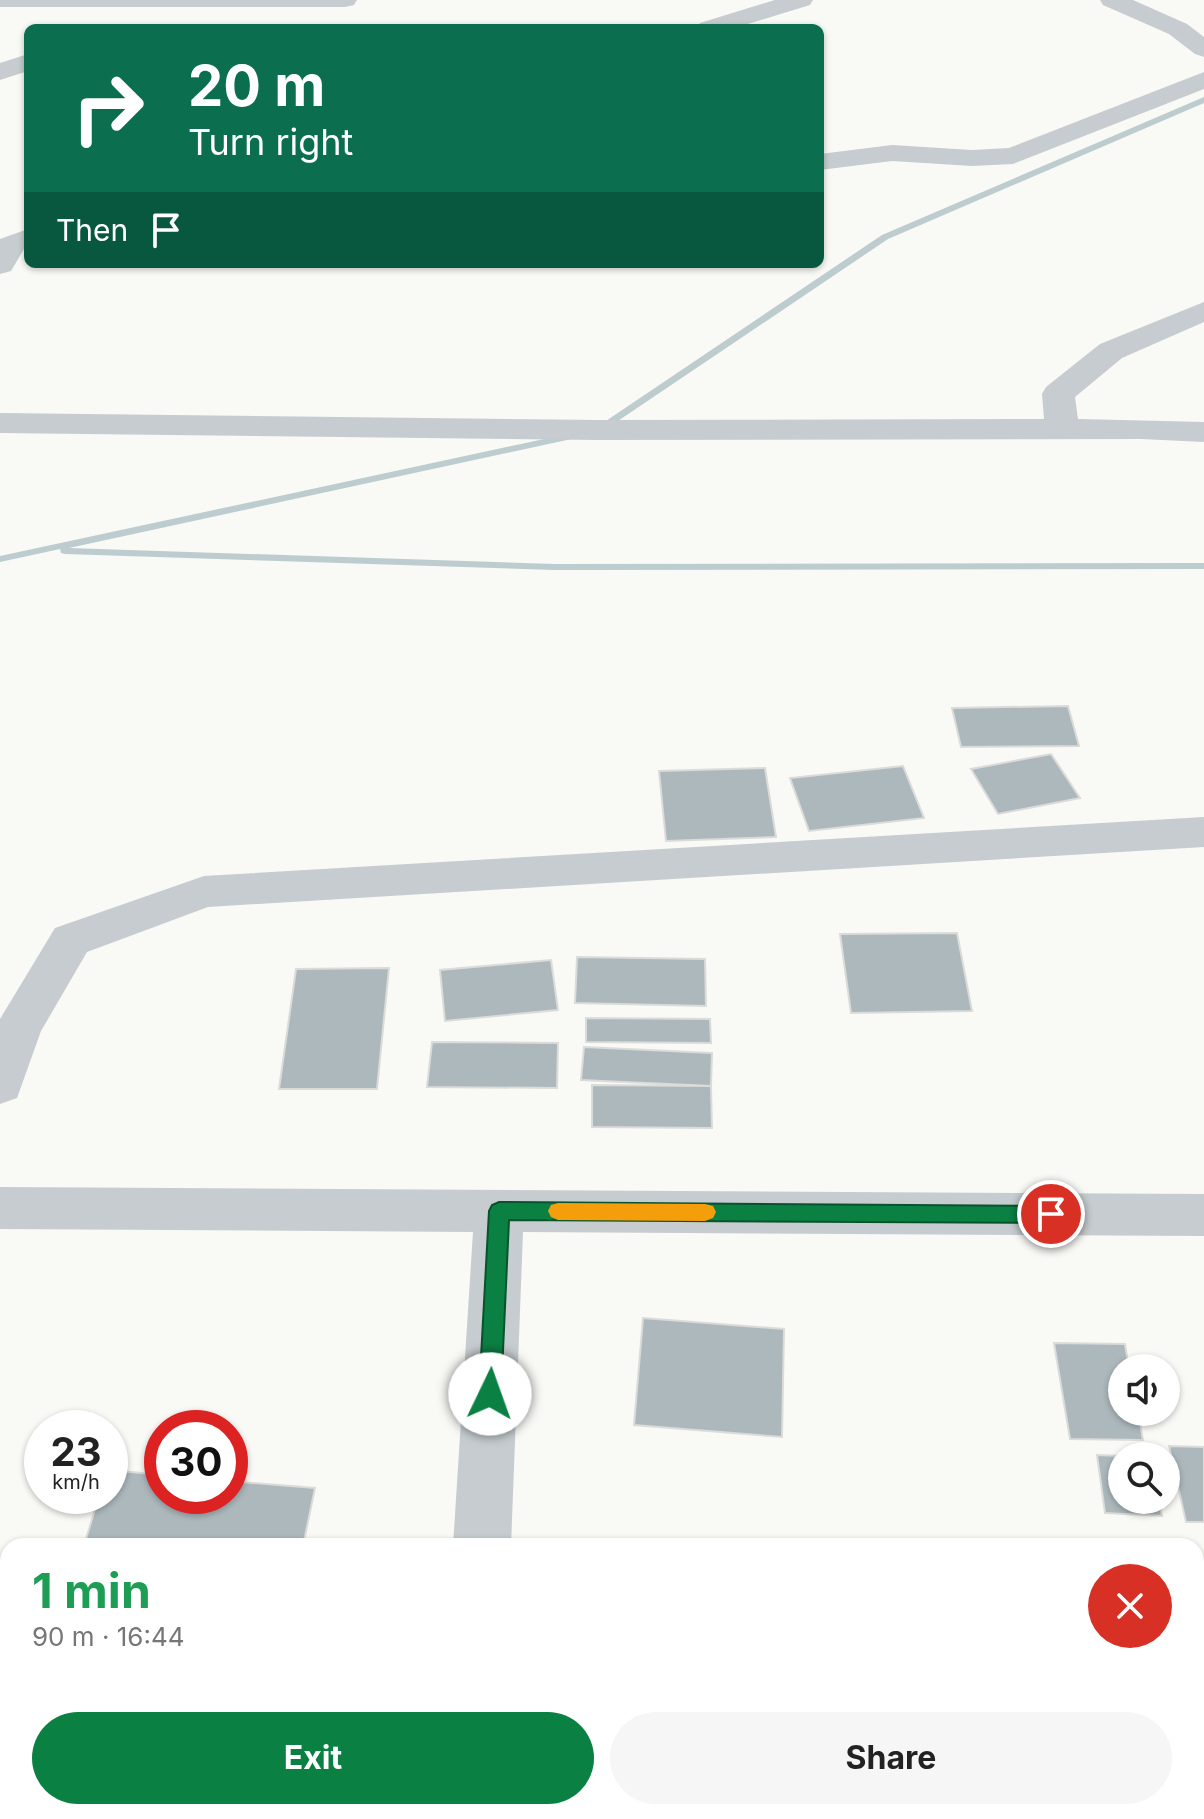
<!DOCTYPE html>
<meta charset="utf-8">
<style>
:root{--surface:#fff;--page:#f6f6f6;--text:#222;--muted:#767676;--accent:#0b8043}
body{margin:0;font-family:Inter,sans-serif;background:var(--page);color:var(--text);height:100vh;display:flex;flex-direction:column;font-size:30px;white-space:nowrap}
*{box-sizing:border-box;margin:0}
p{font-size:26px;color:var(--muted)}
.icon{flex:none;width:44px;height:44px;fill:none;stroke:currentColor;stroke-width:2;stroke-linecap:round;stroke-linejoin:round}
.map{position:relative;flex:1;overflow:hidden}
.drawer{position:absolute;left:0px;top:1538px;width:1204px;height:282px;display:flex;flex-direction:column;background:var(--surface);border-radius:24px 24px 0 0;box-shadow:0 2px 6px #0004}
.drawer>*{flex:none}
.banner{position:absolute;left:24px;top:24px;width:800px;height:244px;border-radius:12px;box-shadow:0 2px 6px #0004;background:#0b6e4f;color:#fff;overflow:hidden}
.fabs{position:absolute;left:1108px;top:1354px;display:grid;gap:16px}
.fabs a{display:grid;place-items:center;width:72px;height:72px;border-radius:50%;background:var(--surface);box-shadow:0 2px 6px #0004;font-size:40px}
.speed{position:absolute;left:24px;top:1410px;display:flex;gap:16px;font-size:40px;font-weight:700;text-align:center}
.speed>*{display:grid;place-content:center;width:104px;height:104px;border-radius:50%;background:var(--surface);box-shadow:0 2px 6px #0004;line-height:1}
.speed small{font-size:20px;font-weight:400}
.speed .limit{border:12px solid #d22;background:#fff;color:#111}
.pin{position:absolute;display:grid;place-items:center;width:68px;height:68px;color:#fff;margin:-34px;border:4px solid #fff;border-radius:50%;box-shadow:0 2px 8px #0007}
.me{position:absolute;width:88px;margin:-44px;rotate:3deg;stroke-linejoin:round;filter:drop-shadow(0 0 6px #0008)}
.turn{display:flex;align-items:center;gap:28px;height:168px;padding:0 32px;font-size:36px}
.turn .icon{width:104px;height:104px;stroke-width:2.5}
.turn b{display:block;font-size:56px;line-height:68px}
.then{display:flex;align-items:center;height:76px;padding:0 32px;background:#0003;gap:16px;font-size:30px}
.round{display:grid;place-items:center;flex:none;width:84px;height:84px;border-radius:42px;background:var(--page)}
.head{display:flex;align-items:center;justify-content:space-between;height:136px;padding:0 32px}
h1{font-size:48px;font-weight:700;line-height:60px;color:#1e9e55}
.button{display:flex;gap:16px;margin-top:auto;padding:16px 32px}
.button a{flex:1;height:92px;border-radius:48px;background:var(--accent);color:#fff;font-size:32px;font-weight:700;line-height:92px;text-align:center}
.button a+a{background:var(--page);color:var(--text)}
.map>svg:first-child{display:block}
.lines{fill:none;stroke-linecap:round;stroke-linejoin:round}
.stream{fill:#bdcccf;fill-rule:evenodd}
.building{fill:#acb8bc;stroke:#dbdbd9;stroke-width:2}
.street{fill:#c6cccf;fill-rule:evenodd}
.route{fill:#0b8043;stroke:#07532c;stroke-width:2}
.slow{fill:#f59e0b}
</style>
<div class="map">
<svg width="1204" height="1819" viewBox="0 0 1204 1819">
<rect width="100%" height="100%" fill="#f9f9f6"/>
<g class="lines">
<path class="stream" d="M1204 97V103L888 239 603 431H595L594 429 882 235Z
M572 433 577 436 576 438 69 548 554 564 1204 563V569L554 570 65 554 61 553 60 549 0 562V556Z"/>
</g>
<path class="building" d="M1068 706 1079 746 961 747 952 708Z
M1051 754 1080 798 998 814 971 769Z
M903 766 924 818 809 831 790 778Z
M765 768 776 837 666 841 659 771Z
M957 933 972 1011 851 1013 840 934Z
M577 957 705 959 706 1006 575 1003Z
M551 960 558 1010 445 1021 440 970Z
M389 968 377 1089H279L296 969Z
M586 1018 710 1019 711 1043 586 1042Z
M432 1042 558 1043 557 1088 427 1087Z
M584 1047 712 1053 711 1086 581 1080Z
M592 1085 711 1086 712 1128 592 1127Z
M643 1318 784 1329 782 1437 634 1425Z
M1054 1343 1125 1344 1129 1368H1122V1412H1138L1143 1440 1070 1439Z
M1169 1446 1204 1447V1522H1186Z
M1097 1455 1122 1456V1500H1159L1162 1516 1105 1513Z
M110 1470 162 1475V1496H230V1481L315 1488 303 1546H159L86 1539 99 1496H110Z"/>
<g class="lines">
<path class="street" d="M0 0H357L354 5 345 7H0Z
M775 0H813L810 5 735 28H696L700 23Z
M1100 0H1133L1187 24 1204 37V57L1195 54 1169 34 1103 5Z
M28 54V71L0 80V63Z
M1204 72V89L1013 164 972 166 892 161 820 170V154L892 145 972 150 1009 148Z
M28 229V248L24 249 11 271 0 274V239Z
M1204 302V322L1122 358 1075 397 1078 419 1204 422V442L1141 439 598 440 0 433V413L598 420 1044 419 1042 394 1046 387 1100 344Z
M1204 817V847L208 907 87 952 41 1031 17 1098 0 1104V1019L55 928 204 876Z
M0 1187 1204 1194V1236L523 1232 511 1546H453L473 1232 0 1229Z
M436 1812H500V1819H436Z"/>
</g>
<path class="route" d="M499 1202 1051 1206 1058 1208 1061 1214 1058 1221 1051 1223 509 1220 501 1394 498 1401 490 1404 482 1401 479 1394 489 1211 492 1205Z"/>
<path class="slow" d="M558 1203 705 1204 713 1206 716 1212 713 1218 705 1221 558 1220 551 1217 548 1211 551 1205Z"/>
</svg>
<div class="fabs">
<a><svg class="icon" aria-label="sound" viewBox="0 0 24 24"><path d="M4 9h4l5-4v14l-5-4H4zM17 9q2 3 0 6"/></svg></a>
<a><svg class="icon" aria-label="search" viewBox="0 0 24 24"><circle cx="10" cy="10" r="6"/><path d="M15 15l6 6"/></svg></a>
</div>
<div class="speed"><div>23<small>km/h</small></div><div class="limit">30</div></div>
<div class="pin" style="left:1051px;top:1214px;background:#d93025"><svg class="icon" aria-label="arrive" viewBox="0 0 24 24"><path d="M6 21V4h12l-3 4 3 4H6"/></svg></div>
<svg class="me" style="left:490px;top:1394px" viewBox="-20 -20 40 40"><circle r="19" fill="#fff"/><path d="M0-13L10 11 0 6-10 11z" fill="#0b8043"/></svg>
<div class="banner">
<div class="turn"><svg class="icon" aria-label="right" viewBox="0 0 24 24"><path d="M7 20v-9h11M14 6l5 5-5 5"/></svg><div><b>20 m</b>Turn right</div></div>
<div class="then">Then<svg class="icon" aria-label="arrive" viewBox="0 0 24 24"><path d="M6 21V4h12l-3 4 3 4H6"/></svg></div>
</div>
<section class="drawer">
<div class="head"><div><h1>1 min</h1><p>90 m · 16:44</p></div><a class="round" style="background:#d93025;color:#fff"><svg class="icon" aria-label="close" viewBox="0 0 24 24"><path d="M6 6l12 12M18 6L6 18"/></svg></a></div>
<div class="button"><a>Exit</a><a>Share</a></div>
</section>
</div>
